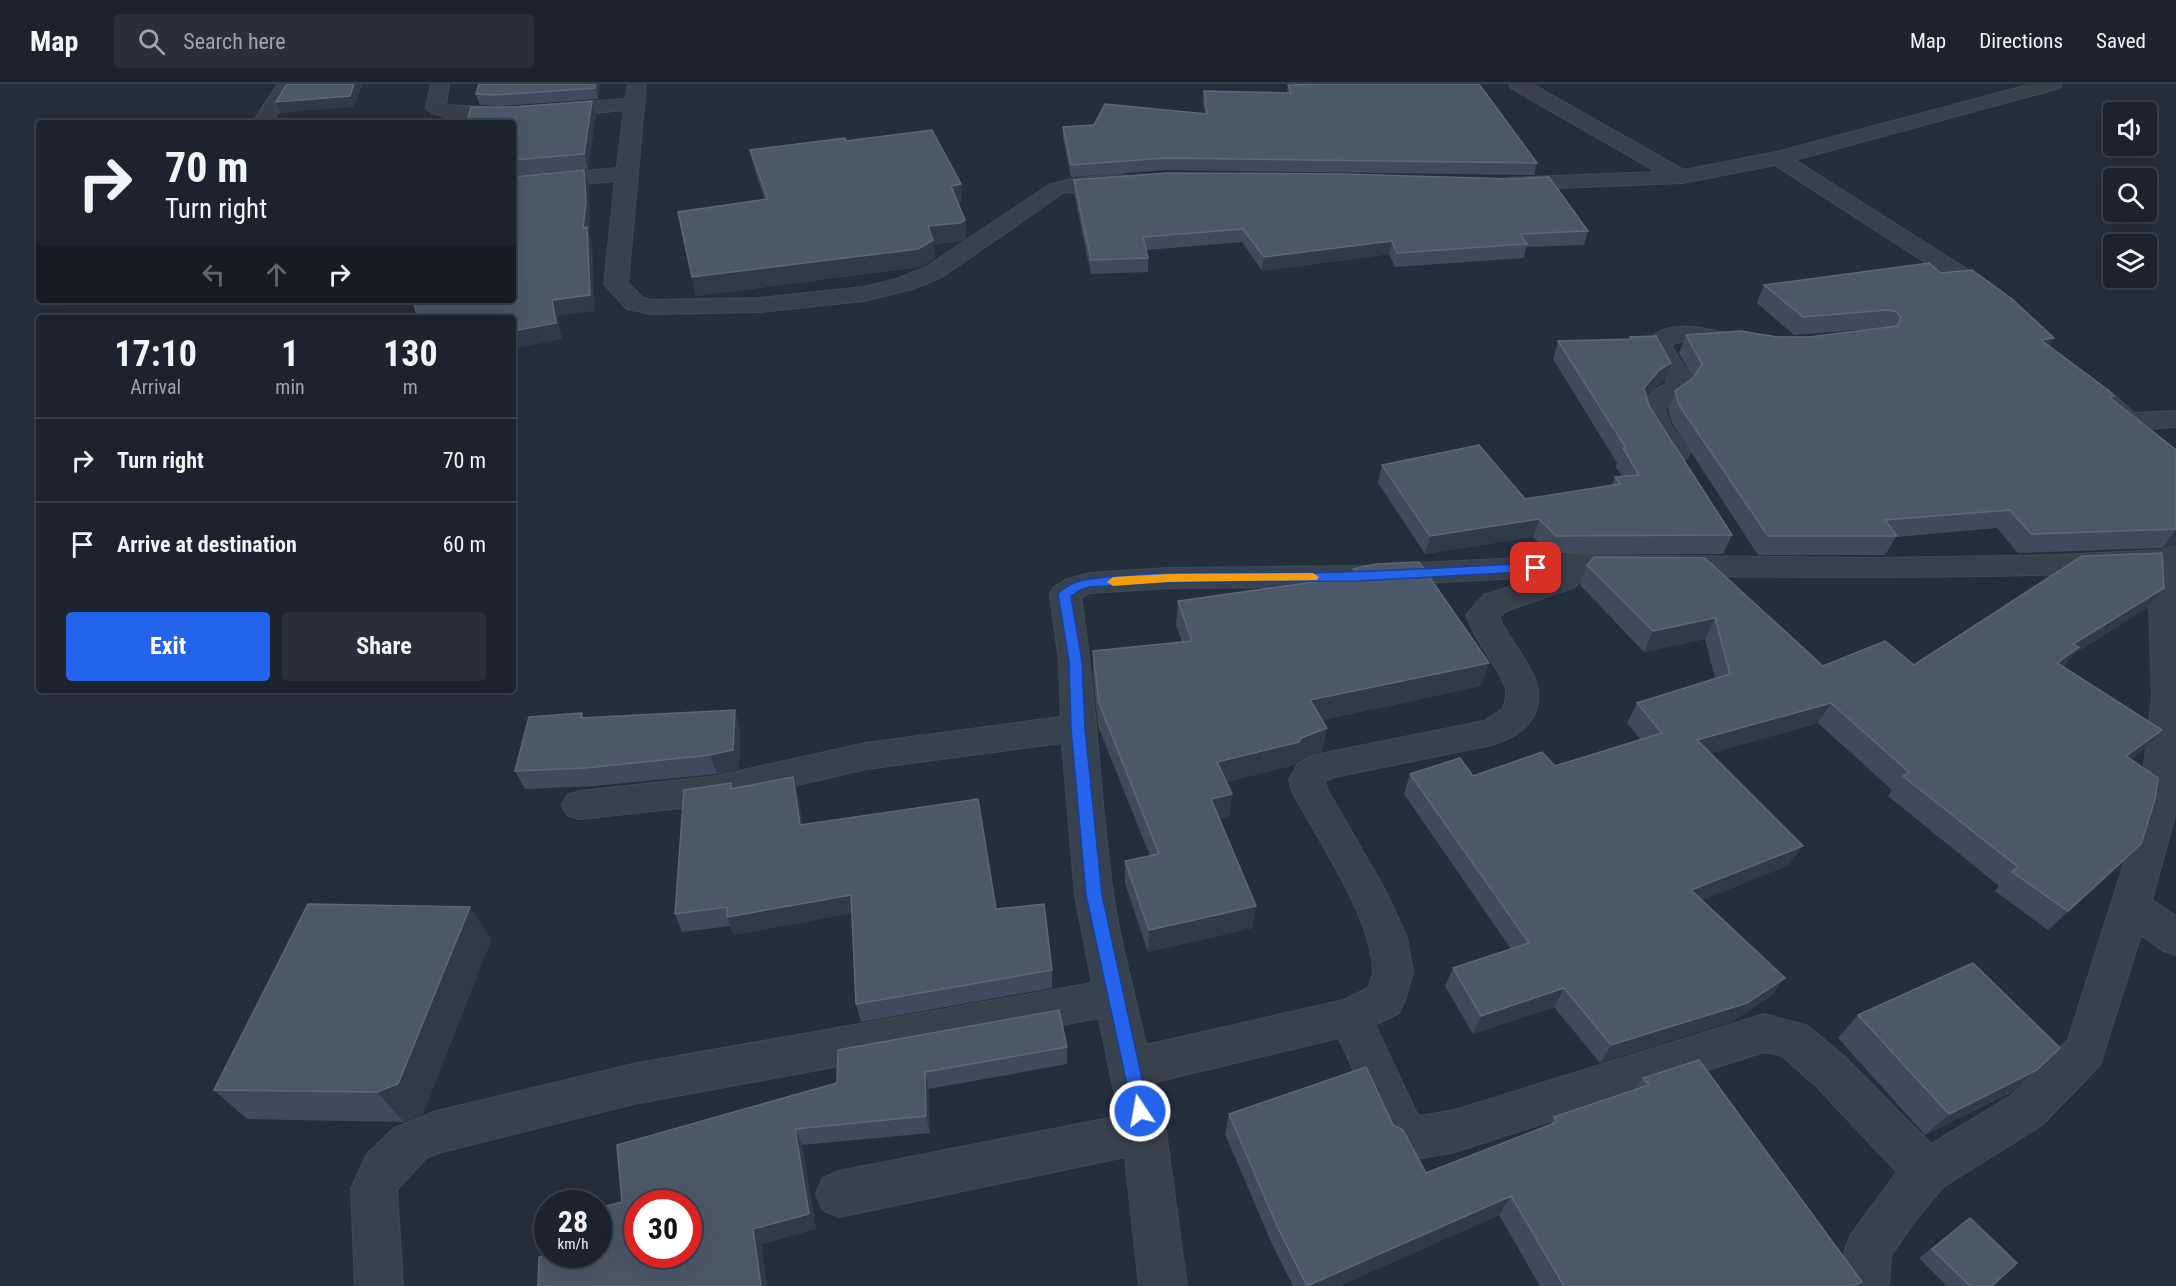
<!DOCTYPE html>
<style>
:root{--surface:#1b232e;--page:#282f3a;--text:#f1f3f6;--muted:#a0a4aa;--line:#39404a;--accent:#2563eb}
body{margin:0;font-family:"Roboto Condensed",sans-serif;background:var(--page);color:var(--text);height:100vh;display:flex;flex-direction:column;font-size:22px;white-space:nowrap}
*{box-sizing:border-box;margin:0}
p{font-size:20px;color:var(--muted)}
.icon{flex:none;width:33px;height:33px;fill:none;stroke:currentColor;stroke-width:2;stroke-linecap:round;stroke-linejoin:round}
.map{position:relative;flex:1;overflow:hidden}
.side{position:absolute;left:36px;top:231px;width:480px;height:378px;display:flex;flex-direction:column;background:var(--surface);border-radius:6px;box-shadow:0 6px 24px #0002,0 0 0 2px var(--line)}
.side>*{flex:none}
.hud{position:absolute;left:36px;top:36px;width:480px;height:183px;border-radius:6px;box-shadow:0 6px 24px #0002,0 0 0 2px var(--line);background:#1b232e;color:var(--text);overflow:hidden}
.fabs{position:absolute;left:2103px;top:18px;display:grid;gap:12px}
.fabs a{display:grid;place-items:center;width:54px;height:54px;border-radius:6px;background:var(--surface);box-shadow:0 6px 24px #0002,0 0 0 2px var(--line);font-size:30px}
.speed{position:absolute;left:534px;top:1106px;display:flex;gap:12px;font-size:30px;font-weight:700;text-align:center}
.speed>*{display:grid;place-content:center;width:78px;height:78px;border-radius:50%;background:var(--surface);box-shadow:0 6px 24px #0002,0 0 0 2px var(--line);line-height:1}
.speed small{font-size:15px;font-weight:400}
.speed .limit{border:9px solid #d22;background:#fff;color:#111}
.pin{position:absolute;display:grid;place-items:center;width:51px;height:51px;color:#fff;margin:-26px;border-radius:12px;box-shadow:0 3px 9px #0006}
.me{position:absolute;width:66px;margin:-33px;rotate:348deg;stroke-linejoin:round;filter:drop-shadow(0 0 4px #0008)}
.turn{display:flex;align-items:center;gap:21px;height:126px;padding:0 30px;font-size:27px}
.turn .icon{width:78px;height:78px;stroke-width:2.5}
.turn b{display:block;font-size:42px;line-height:51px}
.lanes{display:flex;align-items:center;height:57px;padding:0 30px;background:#0003;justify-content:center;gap:30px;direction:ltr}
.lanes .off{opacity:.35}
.eta{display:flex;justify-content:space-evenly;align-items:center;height:102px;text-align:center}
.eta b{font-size:36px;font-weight:700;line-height:42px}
.primary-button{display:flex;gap:12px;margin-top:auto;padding:12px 30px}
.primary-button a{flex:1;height:69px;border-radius:6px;background:var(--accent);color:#fff;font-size:24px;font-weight:700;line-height:69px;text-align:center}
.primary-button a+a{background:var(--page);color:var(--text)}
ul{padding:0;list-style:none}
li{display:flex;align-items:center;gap:18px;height:84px;padding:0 30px;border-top:2px solid var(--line)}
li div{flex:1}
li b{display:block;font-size:22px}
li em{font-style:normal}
header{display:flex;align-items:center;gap:36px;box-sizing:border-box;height:84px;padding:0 30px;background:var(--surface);border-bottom:2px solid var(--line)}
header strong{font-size:28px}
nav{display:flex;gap:33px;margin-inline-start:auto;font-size:21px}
.search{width:420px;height:54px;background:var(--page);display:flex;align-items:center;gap:15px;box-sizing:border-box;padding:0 21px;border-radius:6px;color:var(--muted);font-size:22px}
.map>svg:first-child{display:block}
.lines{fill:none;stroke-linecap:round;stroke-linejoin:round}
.minor-casing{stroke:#414a57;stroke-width:2}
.minor{fill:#38414e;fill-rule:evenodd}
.wall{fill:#3f4b5c}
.shaded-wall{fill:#2f3b4b}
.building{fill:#4b5868;stroke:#5c6777;stroke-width:1.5;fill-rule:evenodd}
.route{fill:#2563eb;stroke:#184099;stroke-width:1.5}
.slow{fill:#f59e0b}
</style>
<header>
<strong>Map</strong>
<div class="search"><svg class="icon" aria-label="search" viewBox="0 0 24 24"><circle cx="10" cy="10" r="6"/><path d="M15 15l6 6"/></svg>Search here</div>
<nav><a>Map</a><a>Directions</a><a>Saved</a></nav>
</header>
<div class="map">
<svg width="2176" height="1202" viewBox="0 0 2176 1202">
<rect width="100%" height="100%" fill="#242f3e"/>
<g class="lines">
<g class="minor-casing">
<path id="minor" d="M278 0H296L272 39H252Z
M431 0H449L446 21 500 24 626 15 628 0H646L628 199 643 214 652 216 759 214 864 203 897 195 926 183 1049 101 1070 95 1120 90 1127 92 1130 96 1127 100 1120 102 1063 109 942 193 913 205 864 217 759 228 652 230 627 225 604 200 615 97 513 106V94L617 84 624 26C593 29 443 48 426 24Z
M1509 0H1532L1684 86 1776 68 2032 0H2062L2060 4 1795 76 2001 207 2005 212 2001 217 1993 219 1985 217 1775 81 1682 99 1508 106 1501 104 1498 100 1501 96 1508 94 1657 88 1511 4Z
M1695 243 1745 252 1748 257 1745 262C1722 268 1694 249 1671 261L1693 297C1689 312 1675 314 1665 325L1670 340 1690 369 1686 375 1676 377 1666 375 1644 340 1639 324 1654 306 1666 300 1667 297 1646 259C1657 243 1677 242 1695 243Z
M2103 307 2112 309 2134 329 2176 327V343C2136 345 2116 353 2090 315L2094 309Z
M2176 462V715L2174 735 2152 816 2176 832V871L2162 866 2141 851 2100 981 2042 1041 1943 1103 1916 1135 1891 1172 1889 1202H1841L1845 1165 1852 1149 1897 1088 1815 1001 1782 972 1764 968 1455 1068 1421 1074 1387 1060 1339 954 1155 998 1166 1048 1187 1202H1139L1125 1073 839 1133 823 1126 816 1110 823 1094 839 1087 1119 1032 1099 934 633 1020 438 1069 426 1074 397 1106 403 1202H355L351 1105 367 1070 394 1044 437 1027 633 980 1092 899 1075 811 1062 659 866 685 717 720 580 735 567 731 562 721 567 711 580 707 717 692 866 659 1061 633 1059 577 1050 510 1054 503 1067 495 1090 489 1169 484 1359 482 1580 471 1881 474 2057 471 2162 466ZM2148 487 2152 613 2138 735 2068 956 2012 1011 1931 1060 1845 973 1808 942 1764 930 1455 1026 1421 1032 1417 1030 1375 941 1399 929 1405 916 1413 888 1407 854 1385 806 1327 705 1325 697 1334 693 1492 661C1509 655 1524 649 1533 633 1553 598 1512 564 1499 533L1506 527 1575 503 1585 491C1773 493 1961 496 2148 487ZM1540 493 1484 511 1466 531 1476 553 1500 591 1506 605V614L1503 625 1484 637 1315 671 1298 679 1289 696 1292 707C1317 754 1372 834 1373 887 1373 892 1370 899 1368 904L1344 916 1146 961C1135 911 1120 860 1113 809 1099 711 1097 612 1081 514L1090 509 1169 504 1359 502Z"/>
</g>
<use href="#minor" class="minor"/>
</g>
<path class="wall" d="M600 0 598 15 500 22 480 21 476 10Z
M1288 1 1537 79 1534 91 1166 86 1071 93 1063 54V43L1094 41 1205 29 1203 19 1204 7 1287 9Z
M596 31 588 85 513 92V39Z
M846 57 961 100 962 118H958L965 136 966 154 962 157 934 160 935 174 920 183 696 212 692 193 765 116 754 84 750 66Z
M1074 96 1588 147 1584 161 1526 163 1524 174 1395 183 1389 170 1262 187 1242 158 1147 166 1148 174V188L1091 190 1074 109Z
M1941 189 2054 254 2049 262 2112 315 2176 366V461L2162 464 2018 469 1997 444 1896 453 1885 471H1758L1672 339 1668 326 1675 307 1693 294 1679 269 1686 251 1809 253 1880 244 1794 251 1757 219 1764 201Z
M1630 253 1665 297 1652 305 1646 312 1649 322 1732 451 1723 470H1550L1533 453 1425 470 1378 399 1382 381 1525 415 1612 401 1615 393 1622 392 1616 383 1617 379 1553 275 1558 257 1630 255Z
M1594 473 1823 582 1914 581 2147 524 2075 569 2063 583 2144 666 2131 675 2141 760 2122 779 2048 846 1995 807 1999 802 1888 712 1892 706 1818 639 1711 669 1789 781 1702 816 1771 912 1733 937 1600 979 1554 923 1473 950 1445 902 1453 884 1511 865 1404 710 1410 690 1473 692 1555 682 1641 656 1627 639 1637 619 1715 594 1705 555 1644 568 1580 501 1587 481Z
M1353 485 1481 602 1322 636V667L1297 677 1294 681 1226 698 1232 710 1229 733 1220 735 1252 844 1148 868 1125 799V777L1150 772 1098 642 1093 590V567L1182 558 1176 541 1178 517 1351 492Z
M582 629 584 634 740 645 739 685 717 690 594 702 525 705 515 687Z
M733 705 798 711 802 740 996 825 1052 886V904L861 938 856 920 852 829 734 851 730 842 682 848 675 830Z
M470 823 491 856 423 1030 404 1038 247 1035 214 1006Z
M1858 931 2037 986 2012 1008 1925 1051 1838 954Z
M1067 963V980L929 1005 930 1049 802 1061 816 1145 761 1160 767 1202H538L598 1170 622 1118 837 999Z
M1643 994 1857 1202H1540L1499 1131 1339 1202H1293L1272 1160 1225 1050 1229 1030 1426 1089 1550 1041 1554 1033 1634 1006Z
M1970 1134 1992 1202H1947L1919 1174Z"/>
<path class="shaded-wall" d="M354 0H363L354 23 281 29 276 18Z
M596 0H600L598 15 595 4Z
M592 17 596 31 588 85 584 70Z
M584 86 589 101 590 134 589 150 592 159 595 227 557 232 562 255 513 265V247L552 216Z
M961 100 962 118 953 119 951 102Z
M965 136 966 154 962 157 934 160 935 174 920 183 696 212 692 193 928 142Z
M1392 157 1389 170 1262 187 1264 173Z
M2054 254 2042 273 2041 256Z
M1671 279 1665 297 1652 305 1637 323 1644 304 1659 286Z
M1539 435 1533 453 1425 470 1430 452Z
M2176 446V461L2162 464Z
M2164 504 2147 524 2075 569 2063 584 2041 600 2073 560Z
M1715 534 1705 555 1644 568 1653 547Z
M1489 579 1481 602 1306 639 1310 616Z
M1831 619 1818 639 1687 676 1697 656Z
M735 626 740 645 739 685 717 690 710 671Z
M1327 644 1322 667 1297 677 1294 681 1214 701 1217 678Z
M2162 646 2144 666 2107 692 2126 672Z
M793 693 798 711 805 759 800 741Z
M1232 710 1229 733 1209 738 1211 715Z
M2141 760 2122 779 2048 846 2068 827Z
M1803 762 1789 781 1680 825 1691 806Z
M851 811 855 829 734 851 727 833Z
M1256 822 1252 844 1148 868 1149 846Z
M470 823 491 856 423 1030 404 1038 377 1008Z
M1785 894 1771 912 1733 937 1600 979 1611 961Z
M1564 904 1554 923 1473 950 1481 932Z
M2037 986 2012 1008 1925 1051 1949 1030Z
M925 988 929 1005 930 1049 926 1032Z
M795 1045 802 1061 816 1145 761 1160 767 1202H761L753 1145Z
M1511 1112 1499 1131 1339 1202H1307Z"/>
<path class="building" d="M287 0H354L350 12 276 18Z
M479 0H596L595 4 496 11 476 10Z
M1328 0H1479L1537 79 1166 74 1071 81 1063 43 1094 41 1105 20 1207 30 1204 7 1291 9 1288 1Z
M592 17 584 70 513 76V39H467L471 23H515Z
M932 46 961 100 951 102 965 136 960 139 928 142 933 156 918 165 692 193 678 128 768 115 750 66 845 54 846 57Z
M584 86 586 119 583 144 587 143 590 211 552 216 556 239 513 247V234H418L413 216H513V93Z
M1167 89 1344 90 1512 95 1549 93 1588 147 1520 150 1527 160 1397 169 1392 157 1264 173 1243 145 1143 153 1148 174 1091 176 1074 96Z
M1929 179 1941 189 1972 186 2012 215 2054 254 2041 256 2108 306 2114 312 2109 313 2176 366V445L2031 450 2010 426 1885 436 1897 452H1768L1679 321 1675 307 1694 293 1702 280 1686 251 1741 247 1777 253H1809L1897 242 1901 234 1897 228 1888 226 1803 233 1764 201Z
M1656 252 1671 279 1659 286 1644 304 1649 322 1732 451 1556 452 1539 435 1430 452 1382 381 1479 361 1525 415 1620 400 1615 393 1639 391 1623 364H1626L1558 257 1632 255 1630 253Z
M2162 469 2164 504 2073 560 2079 563 2057 579 2162 646 2126 672 2158 694 2155 715 2141 760 2068 827 2012 788 2018 783 1903 692 1909 688 1831 619 1697 656 1803 762 1691 806 1785 894 1747 919 1611 961 1564 904 1481 932 1453 884 1529 859 1410 690 1460 674 1473 692 1542 668 1555 682 1662 649 1637 619 1730 590 1715 534 1653 547 1587 481 1594 473 1705 474 1823 582 1885 557 1914 581 2082 472Z
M1419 478 1489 579 1310 616 1327 644 1301 654 1299 658 1217 678 1232 710 1211 715 1256 822 1149 846 1125 777 1159 770 1099 619 1093 567 1192 557 1178 517 1357 492 1353 485 1376 480Z
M735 626 733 666 710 671 586 684 515 687 529 633 582 629 581 634Z
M793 693 800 741 978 715 996 825 1044 820 1052 886 856 920 851 811 727 833V823L675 830 684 706 731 699V705Z
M308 820 470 823 398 1000 377 1008 214 1006Z
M1973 879 2060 964 2037 986 1949 1030 1858 931Z
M1059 926 1067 963 925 988 926 1032 795 1045 809 1130 753 1145 761 1202H538L539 1173 551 1170H598V1124L622 1118 617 1061 837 999 838 966ZM638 1119H688V1170H638Z
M1699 976 1862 1198 1853 1202H1564L1511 1112 1307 1202 1277 1142 1229 1030 1366 983 1393 1041 1403 1046 1426 1089 1557 1038 1554 1033 1649 1001 1643 994Z
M1970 1134 2017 1179 1992 1202H1970L1932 1165Z"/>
<path class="route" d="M1536 479 1543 484 1541 487 1359 497 1169 498 1090 503 1082 505 1071 512 1082 577 1085 644 1102 811 1149 1027 1146 1033 1140 1035 1134 1033 1086 811 1071 644 1069 577 1058 510C1066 501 1079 496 1090 495 1159 485 1230 489 1300 489 1379 488 1457 483 1536 479Z"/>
<path class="slow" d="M1313 489 1319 493 1317 496 1169 498 1113 502 1107 498 1113 493 1169 490Z"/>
</svg>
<div class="fabs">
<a><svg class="icon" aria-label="sound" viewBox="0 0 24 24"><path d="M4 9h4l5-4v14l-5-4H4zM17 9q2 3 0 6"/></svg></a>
<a><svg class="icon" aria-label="search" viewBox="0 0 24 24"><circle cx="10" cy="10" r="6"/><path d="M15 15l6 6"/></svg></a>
<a><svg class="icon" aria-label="layers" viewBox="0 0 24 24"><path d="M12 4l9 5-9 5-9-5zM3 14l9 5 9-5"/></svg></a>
</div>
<div class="speed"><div>28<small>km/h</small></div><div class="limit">30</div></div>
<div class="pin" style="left:1536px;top:484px;background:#d93025"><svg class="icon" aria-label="arrive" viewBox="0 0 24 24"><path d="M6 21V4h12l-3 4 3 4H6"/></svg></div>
<svg class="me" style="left:1140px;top:1027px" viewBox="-20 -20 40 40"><circle r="17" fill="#2563eb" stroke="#fff" stroke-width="3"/><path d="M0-11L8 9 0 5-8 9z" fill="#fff"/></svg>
<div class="hud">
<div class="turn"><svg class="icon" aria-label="right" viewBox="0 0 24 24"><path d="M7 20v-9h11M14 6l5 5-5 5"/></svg><div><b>70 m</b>Turn right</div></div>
<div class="lanes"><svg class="icon off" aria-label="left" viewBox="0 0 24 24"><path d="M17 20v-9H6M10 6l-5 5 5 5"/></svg><svg class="icon off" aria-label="ahead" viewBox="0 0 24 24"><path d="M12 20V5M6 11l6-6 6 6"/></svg><svg class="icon" aria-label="right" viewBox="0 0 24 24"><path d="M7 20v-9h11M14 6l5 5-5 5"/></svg></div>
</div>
<section class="side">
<div class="eta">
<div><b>17:10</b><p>Arrival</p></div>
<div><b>1</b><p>min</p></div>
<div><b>130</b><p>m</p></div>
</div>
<ul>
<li><svg class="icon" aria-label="right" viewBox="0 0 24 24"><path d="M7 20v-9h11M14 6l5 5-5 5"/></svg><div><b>Turn right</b></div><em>70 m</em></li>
<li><svg class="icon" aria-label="arrive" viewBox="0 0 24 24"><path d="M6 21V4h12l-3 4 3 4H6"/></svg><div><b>Arrive at destination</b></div><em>60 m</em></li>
</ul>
<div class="primary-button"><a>Exit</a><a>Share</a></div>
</section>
</div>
